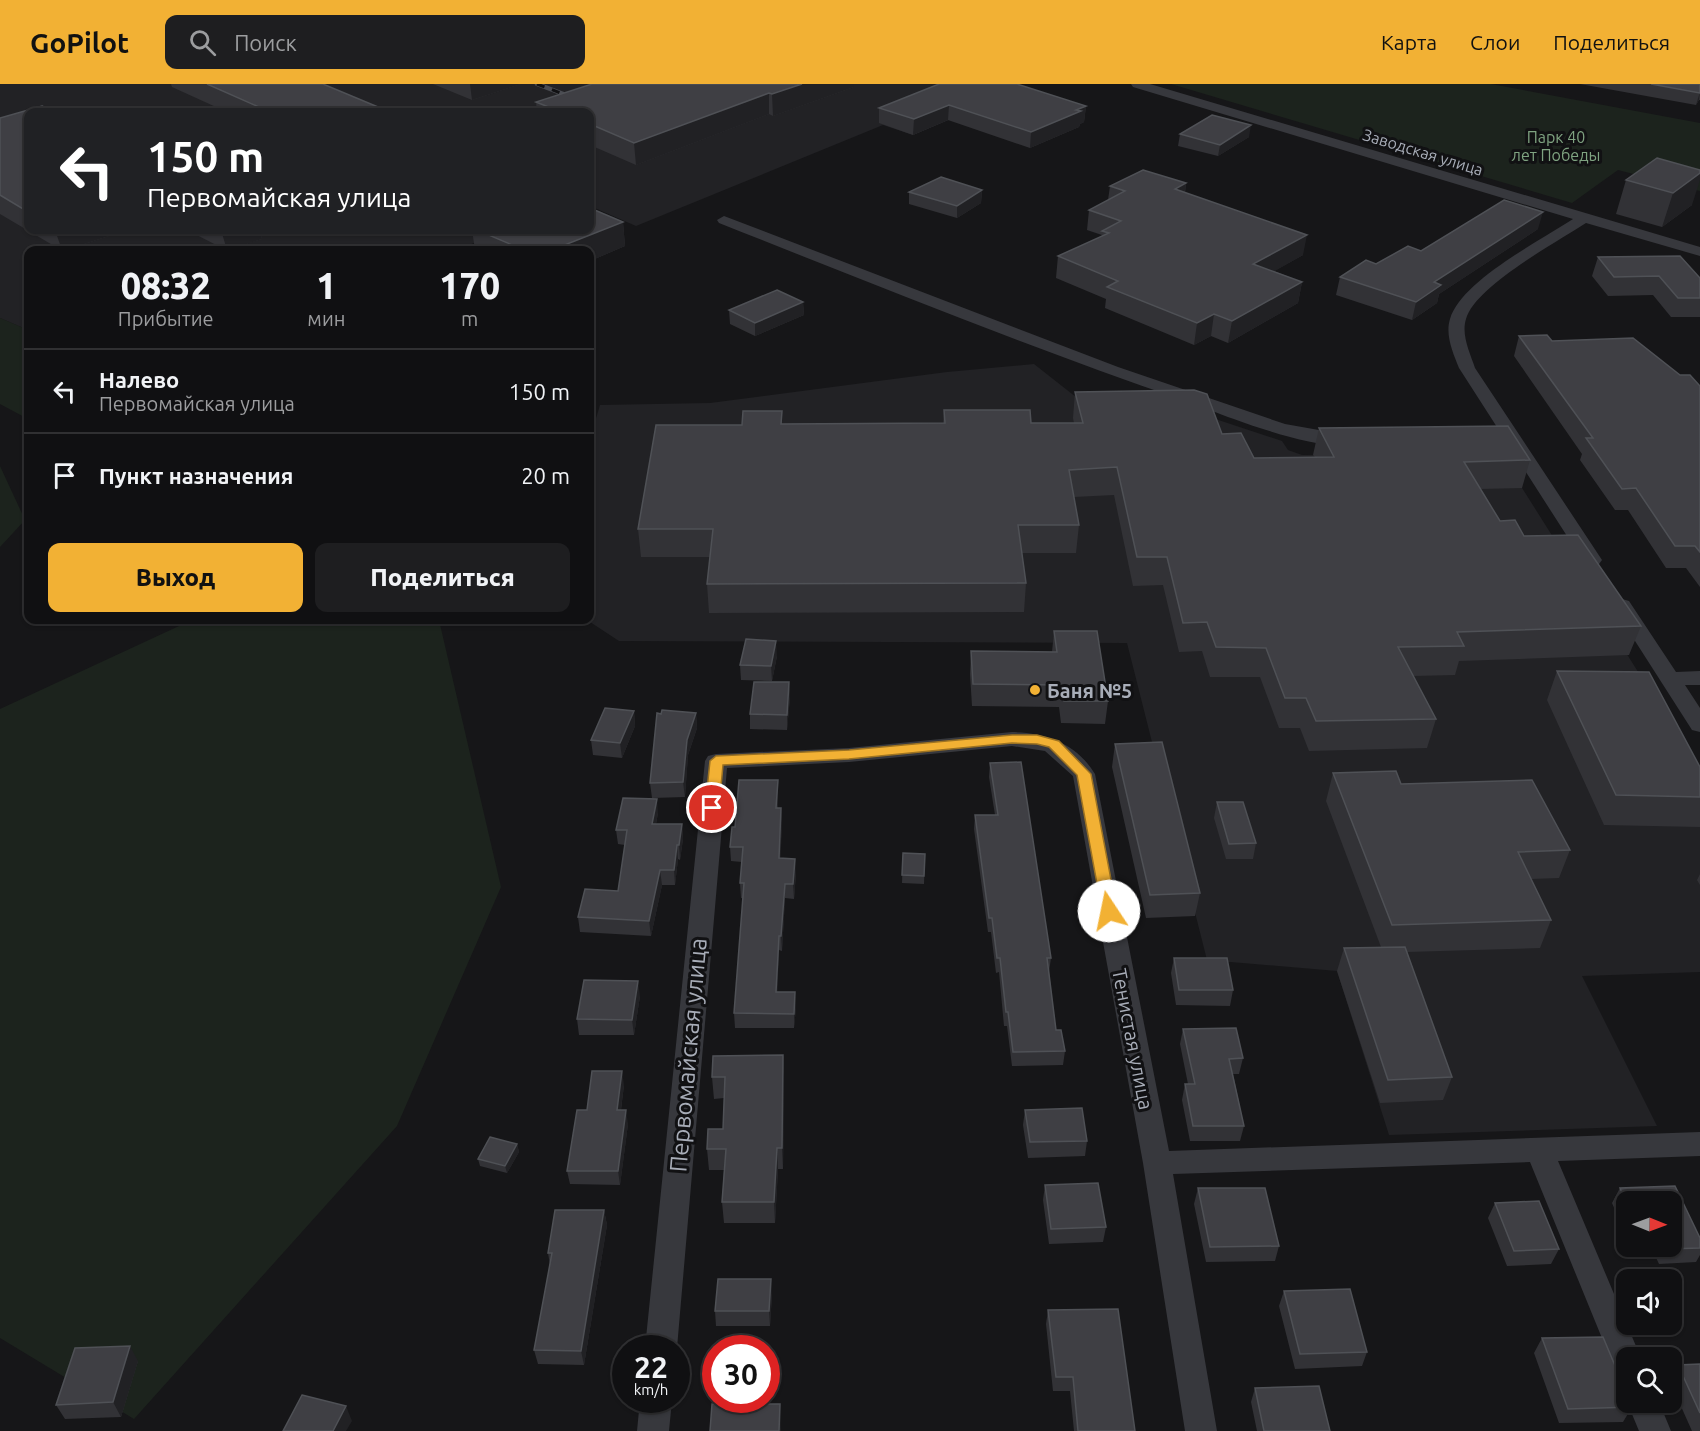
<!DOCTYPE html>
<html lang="ru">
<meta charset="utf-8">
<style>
:root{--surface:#101012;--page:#1e1e20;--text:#f1f3f6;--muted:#9c9d9f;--line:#303032;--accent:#f2b134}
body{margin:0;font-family:Ubuntu,sans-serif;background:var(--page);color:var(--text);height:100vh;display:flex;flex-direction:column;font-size:22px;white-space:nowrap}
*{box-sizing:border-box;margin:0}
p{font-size:20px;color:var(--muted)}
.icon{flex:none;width:33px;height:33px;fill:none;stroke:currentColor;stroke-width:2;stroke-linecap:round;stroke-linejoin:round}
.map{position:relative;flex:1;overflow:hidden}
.panel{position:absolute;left:24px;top:162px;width:570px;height:378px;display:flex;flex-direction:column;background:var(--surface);border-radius:12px;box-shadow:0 2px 4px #0004,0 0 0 2px var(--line)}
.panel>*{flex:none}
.banner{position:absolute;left:24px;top:24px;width:570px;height:126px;border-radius:12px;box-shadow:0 2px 4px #0004,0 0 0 2px var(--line);background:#202124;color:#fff;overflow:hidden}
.needle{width:39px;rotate:91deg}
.buttons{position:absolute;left:1616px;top:1107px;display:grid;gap:12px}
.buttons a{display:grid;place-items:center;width:66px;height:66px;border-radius:12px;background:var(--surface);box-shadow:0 2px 4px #0004,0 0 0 2px var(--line);font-size:30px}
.speed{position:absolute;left:612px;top:1251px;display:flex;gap:12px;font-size:30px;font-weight:700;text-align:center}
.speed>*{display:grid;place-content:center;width:78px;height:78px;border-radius:50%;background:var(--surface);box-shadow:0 2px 4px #0004,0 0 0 2px var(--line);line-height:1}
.speed small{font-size:15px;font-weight:400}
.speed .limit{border:9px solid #d22;background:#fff;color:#111}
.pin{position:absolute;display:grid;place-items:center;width:51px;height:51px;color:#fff;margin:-26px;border:3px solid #fff;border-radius:50%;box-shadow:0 2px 6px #0007}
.me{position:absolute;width:66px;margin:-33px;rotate:349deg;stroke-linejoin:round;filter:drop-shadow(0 0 4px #0008)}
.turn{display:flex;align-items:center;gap:21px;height:126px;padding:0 24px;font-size:27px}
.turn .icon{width:78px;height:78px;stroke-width:2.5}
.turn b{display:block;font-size:42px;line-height:51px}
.eta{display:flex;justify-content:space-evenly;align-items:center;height:102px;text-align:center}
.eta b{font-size:36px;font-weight:800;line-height:42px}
.button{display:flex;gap:12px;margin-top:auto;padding:12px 24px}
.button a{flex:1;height:69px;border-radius:12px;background:var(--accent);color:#111;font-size:24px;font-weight:800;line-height:69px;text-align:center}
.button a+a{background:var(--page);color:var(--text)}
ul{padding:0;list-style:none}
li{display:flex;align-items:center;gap:18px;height:84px;padding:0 24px;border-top:2px solid var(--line)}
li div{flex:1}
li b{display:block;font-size:22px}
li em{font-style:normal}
header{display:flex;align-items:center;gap:36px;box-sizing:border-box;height:84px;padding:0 30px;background:var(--accent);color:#111}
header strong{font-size:28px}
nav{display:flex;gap:33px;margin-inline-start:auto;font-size:21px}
.search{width:420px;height:54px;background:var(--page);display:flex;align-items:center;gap:15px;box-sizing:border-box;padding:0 21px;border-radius:12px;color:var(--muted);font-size:22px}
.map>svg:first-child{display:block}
.built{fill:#222225}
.green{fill:#1c231d}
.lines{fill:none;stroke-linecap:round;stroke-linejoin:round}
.minor{fill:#37383d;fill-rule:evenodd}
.rail-casing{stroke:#4a4c52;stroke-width:4.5}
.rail{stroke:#111113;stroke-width:3;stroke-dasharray:8;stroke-linecap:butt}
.wall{fill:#323236}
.shaded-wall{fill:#212124}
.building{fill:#3f3f44;stroke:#4f5156;stroke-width:1.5}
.route{fill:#f2b134;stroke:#9d7322;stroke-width:1.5}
.poi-dot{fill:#f2b134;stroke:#111113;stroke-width:2}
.labels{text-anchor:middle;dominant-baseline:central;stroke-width:6;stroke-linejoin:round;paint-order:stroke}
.far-park-label{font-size:16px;fill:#7fa381;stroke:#111113}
.far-street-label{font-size:16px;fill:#a8adb8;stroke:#111113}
.poi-label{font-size:20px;font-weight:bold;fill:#a8adb8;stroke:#111113;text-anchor:start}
.street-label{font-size:20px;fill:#a8adb8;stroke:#111113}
.near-street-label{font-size:24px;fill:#a8adb8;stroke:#111113}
</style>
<header>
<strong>GoPilot</strong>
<div class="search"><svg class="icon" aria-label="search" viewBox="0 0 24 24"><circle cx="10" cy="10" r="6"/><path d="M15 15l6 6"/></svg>Поиск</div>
<nav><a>Карта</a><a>Слои</a><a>Поделиться</a></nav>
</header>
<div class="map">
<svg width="1700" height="1347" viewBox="0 0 1700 1347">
<rect width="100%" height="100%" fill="#161618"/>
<path class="built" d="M0 0H990L1016 8 913 51 883 41 636 142 590 122V28H28V146H509L469 161 464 166H28V246L0 234Z
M1034 280 1081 317 1152 314 1282 357 1288 366 1302 371 1500 369 1700 686V888L1582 892 1657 1042 1389 1051 1337 887 1207 876 1127 559 619 557 587 536H590V355L600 321 710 319 947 288Z"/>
<path class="green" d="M1171 0H1491L1700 39V107L1618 86 1572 119Z
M0 234 28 246V335L0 320Z
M0 382 25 436 0 463Z
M192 536H439L501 803 397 1042 134 1335 0 1254V625Z"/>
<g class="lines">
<path class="minor" d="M1131 0H1150L1700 163V172L1586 139C1557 158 1475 202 1466 235 1461 251 1470 269 1475 284L1602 476 1599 480H1585L1459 284C1453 269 1445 251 1450 235 1461 197 1541 156 1573 135L1133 3Z
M724 132 1118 283 1285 340 1347 351 1353 352 1356 356 1353 360C1315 369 1221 330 1183 316 1026 262 873 200 719 139L717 136Z
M1622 515 1629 517 1676 588 1700 587V601H1685L1700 624V648L1692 646 1612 521 1615 517Z
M1012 648C1047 649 1076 659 1095 690L1169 1067 1700 1048V1072L1558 1077 1641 1274H1626V1291L1615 1286 1530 1078 1173 1090 1217 1347H1185L1143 1079 1073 692 1045 667 1012 662 849 678 727 684 677 1264H645L705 677 708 672 716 670 849 664Z
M640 1316H672L669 1347H637Z
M1627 1318H1659L1671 1347H1639Z"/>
<g class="rail-casing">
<path id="rail" d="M537 0 579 16"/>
</g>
<use href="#rail" class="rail"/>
</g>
<path class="wall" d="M171 0H323L390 28H227L172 3Z
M433 0H521L472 16Z
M939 0 1086 22 1084 38 1080 40 1079 43 1030 64 948 36 913 51 879 39V24Z
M1580 0H1700V16H1699L1696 21Z
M854 3 773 32 769 30 636 81 590 61V28H537L536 18Z
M28 28V146H128L65 166H61L0 130V34Z
M1180 50 1249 53 1218 72 1178 62Z
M1657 74 1692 121 1662 143 1616 130 1626 96Z
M1186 99 1185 109 1303 171 1274 187 1302 198 1298 219 1228 259 1211 252 1194 261 1105 224 1106 215 1056 194 1058 172 1101 153 1102 151 1087 146 1089 126 1108 116 1110 102Z
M982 106 981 119 957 134 909 120V108Z
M623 138 625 162 590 177V166H475L472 146H590Z
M1538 145 1439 210 1437 219 1412 236 1336 211 1340 193 1376 180 1421 167Z
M187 146H260L262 155 226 166Z
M1598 173 1700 194V233H1671L1653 211 1608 212 1592 192Z
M803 218 804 231 755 252 730 240 729 226Z
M1519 252 1552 257 1680 291 1700 302V503L1686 484H1666L1628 426H1615L1580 376 1582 370 1514 272Z
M1075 308 1222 350 1254 374 1315 373 1313 371 1319 344 1530 376 1522 404 1480 405 1500 437 1524 452 1641 542 1629 571 1459 577 1455 591 1413 592 1436 635 1427 664 1309 667 1300 644H1279L1260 593H1210L1202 567 1179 568 1163 501 1133 502 1114 411 1074 413 1079 441 1076 469H1022L1026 499 1024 528 709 529 707 500 710 473H641L638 445 742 341 782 327V340L943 339 944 326 1031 339H1074L1073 334Z
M1054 547 1108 617 1105 640 1061 639 1059 623 972 622 970 590 971 567 1052 568Z
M777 572 772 597 741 596 740 581Z
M1557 587 1700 683V743L1604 741 1547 616Z
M789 598 790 613 787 646 750 645V630Z
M634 627 635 642 622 674 593 671 591 656Z
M696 629 697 644 688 671 685 713 652 714 650 699Z
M1115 660 1200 809 1195 832 1146 834 1112 683Z
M990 679 1051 874 1049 888 1056 946 1065 967 1063 981 1012 982 1007 942H1004L999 888 996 889 991 848H988L974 745 975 731H995L989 693Z
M1333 689 1401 700 1570 766 1559 794 1531 795 1551 836 1540 864 1407 868 1452 993 1443 1016 1380 1019 1337 887 1344 864 1381 863 1326 717Z
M778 696V724H781L782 739 780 774 796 789 794 815 785 814 782 867 779 866 777 908 796 923 794 944H735L734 929 743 814H741L740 799 742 778 731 777 730 763 735 743Z
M1217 718 1256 759 1253 775H1226L1214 734Z
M658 729 656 740H682L683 755 680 776 678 775 675 801H662L651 852 580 848 578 833 618 807 625 761 618 760 616 746Z
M903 769 925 770 924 800 902 799Z
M1700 790V801L1697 796Z
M1174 874 1233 906 1230 922 1176 921 1171 889Z
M640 912 634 951H579L577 935Z
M1183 945 1243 974 1239 990H1233L1244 1042 1240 1057H1190L1182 1016 1185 1000H1188L1180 960Z
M783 971 784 992 783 1085H778L775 1139H724L722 1118 724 1086H709L707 1065 723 1045 724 1014 714 1015 712 993Z
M624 1001 621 1026 628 1040 620 1101 570 1100 567 1087 587 1026Z
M1025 1026 1087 1057 1085 1072 1028 1074 1023 1041Z
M517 1060 519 1068 507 1089 480 1082 478 1075Z
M1045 1101 1106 1143 1103 1158 1049 1160 1043 1116Z
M1675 1102 1700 1154V1171L1696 1178 1659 1180 1652 1165 1632 1166 1631 1162H1671V1118H1626V1152L1612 1119 1620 1104Z
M1198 1104 1279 1162 1275 1177 1206 1178 1194 1120Z
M1495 1119 1559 1165 1551 1180 1507 1182 1488 1134Z
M604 1126 607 1141 584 1281 538 1280 534 1266 550 1181 548 1169Z
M1284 1207 1367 1268 1362 1282 1295 1285 1279 1222Z
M772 1210 770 1242H716L715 1227Z
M1048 1226 1135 1347H1074L1070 1307H1053L1046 1240Z
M1542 1254 1632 1323 1623 1338 1559 1339 1534 1269Z
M138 1277 121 1333 65 1335 56 1321Z
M1700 1280V1347H1692L1671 1300V1292L1678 1281Z
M1255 1304 1330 1347H1257L1251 1318Z"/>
<path class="shaded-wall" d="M470 0H521L472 16Z
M802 0H854V3L773 32 772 10Z
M1700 8 1699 16 1696 21Z
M769 9V30L636 81 634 59Z
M949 21 948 36 913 51 914 35Z
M1086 22 1084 38 1080 40 1079 43 1030 64 1031 48Z
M1251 41 1249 53 1218 72 1220 61Z
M1700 89V96L1692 121 1662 143 1673 109Z
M1186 99 1183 119 1175 105Z
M982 106 981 119 957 134V122Z
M1543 128 1538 145 1439 210 1437 219 1412 236 1416 218 1434 198Z
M623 138 625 162 590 177V166H552Z
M55 146H128L65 166H62Z
M221 146H260L262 155 227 166Z
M1307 151 1303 171 1250 201 1253 180Z
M1302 198 1298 219 1228 259 1232 237Z
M803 218 804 231 755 252V239Z
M1214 230 1211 252 1194 261 1197 239Z
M776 557 777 572 772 597 771 582Z
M789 598 790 613 787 646V631Z
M634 627 635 642 622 674 620 659Z
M696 629 697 644 688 671 685 713 683 698 687 656Z
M778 696V711L777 739 776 724Z
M657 715 658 729 653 755 652 740Z
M781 724 782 739 780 789 779 774Z
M682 740 683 755 680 776 679 761Z
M677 761 678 775 675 801 674 786Z
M795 775 796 789 794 815 793 800Z
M660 786 662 801 651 852 649 837Z
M785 800V814L782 867 781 852Z
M779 852V866L777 923 776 908Z
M638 897 640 912 634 951 632 936Z
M795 908 796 923 794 944V930Z
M783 971 784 992 783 1085 782 1064Z
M622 987 624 1001 619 1040 617 1026Z
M626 1026 628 1040 620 1101 618 1087Z
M517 1060 519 1068 507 1089 505 1082Z
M777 1064 778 1085 775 1139 774 1118Z
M604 1126 607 1141 584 1281 581 1267Z
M771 1195 772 1210 770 1242 769 1227Z
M130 1262 138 1277 121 1333 113 1318Z
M780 1320 781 1347H779Z
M346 1322 352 1337 346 1347H333Z"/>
<path class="building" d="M207 0H323L390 28H270Z
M592 0H802L772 10 769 9 634 59 590 40V28H561L536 18Z
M939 0H1017L1086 22 1076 26 1081 27 1031 48 949 21 914 35 879 24Z
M1651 0H1700V9Z
M42 22 54 28H28V128L0 111V34Z
M1212 31 1251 41 1220 61 1180 50Z
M1657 74 1700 86V89L1673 109 1626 96Z
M1143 86 1186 99 1175 105 1307 151 1253 180 1302 198 1232 237 1214 230 1197 239 1107 203 1118 197 1058 172 1109 149 1102 147 1121 137 1089 126 1125 107 1110 102Z
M941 93 982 106 957 122 909 108Z
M1504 116 1543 128 1434 198 1441 201 1416 218 1340 193 1366 176 1376 180 1408 162 1421 167Z
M590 124 623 138 552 166H524L477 146H590Z
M1680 172 1700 194V214H1678L1659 192 1614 193 1598 173Z
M777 206 803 218 755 239 729 226Z
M1547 251 1552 257 1633 254 1680 291H1690L1700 302V468L1695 462H1675L1636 404 1622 405 1586 354H1593L1519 252Z
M1194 306 1207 310 1222 350 1241 349 1254 374 1334 373 1319 344 1508 342 1530 376 1464 378 1500 437 1515 436 1524 452 1578 451 1641 542 1457 548 1464 562 1398 563 1436 635 1316 637 1306 614H1285L1266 564 1216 563 1207 538 1183 539 1167 473H1137L1117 383 1069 386 1079 441H1018L1026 499 707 500 713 445H638L656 341H742L743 327H782L781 340 945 339 944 326H1030L1031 339H1083L1075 308Z
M1054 547H1097L1108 617H1064L1062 601 973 600 971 567 1057 568Z
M746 555 776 557 771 582 740 581Z
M1557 587 1649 588 1700 683V713L1616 711Z
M754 598H789L787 631 750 630Z
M605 624 634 627 620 659 591 656Z
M662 626 696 629 687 656 683 698 650 699 657 629 661 630Z
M1162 658 1200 809 1150 811 1115 660Z
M1021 678 1051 874H1047L1056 946H1061L1065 967 1013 968 1008 928H1006L1000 874H997L992 834H989L975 731H998L990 679Z
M1396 687 1401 700 1532 696 1570 766 1518 768 1551 836 1392 841 1333 689Z
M739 696H778L776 724H781L779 774 795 775 793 800H785L781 852H779L776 908H795L794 930 734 929 744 799H740L743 763H730L732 743H735Z
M623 714 657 715 652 740H682L679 761H677L674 786H660L649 837 578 833 585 805 618 807 627 746H616Z
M1217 718H1243L1256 759 1229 760Z
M903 769 925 770 924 792 902 791Z
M1405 863 1452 993 1388 996 1344 864Z
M1174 874H1227L1233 906H1179Z
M584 896 638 897 632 936 577 935Z
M1236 944 1243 974 1229 975 1244 1042H1193L1185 1000H1195L1183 945Z
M783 971 782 1064H777L774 1118H722L726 1065H707L708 1045H723L725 993H712L713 972Z
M592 987H622L617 1026H626L618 1087H567L577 1026H587Z
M1082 1024 1087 1057 1030 1058 1025 1026Z
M490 1053 517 1060 505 1082 478 1075Z
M1098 1099 1106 1143 1051 1145 1045 1101Z
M1675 1102 1700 1154V1164L1667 1165 1666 1162H1671V1118H1626L1620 1104Z
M1198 1104H1265L1279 1162 1210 1163Z
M1539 1117 1559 1165 1514 1167 1495 1119Z
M555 1126H604L581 1267 534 1266 552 1169H548Z
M718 1195H771L769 1227H715Z
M1350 1205 1367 1268 1300 1270 1284 1207Z
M1118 1225 1135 1347H1078L1073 1293H1056L1048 1226Z
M1603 1253 1626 1308V1318H1630L1632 1323 1568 1325 1542 1254Z
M130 1262 113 1318 56 1321 75 1264Z
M1700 1280V1329L1678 1281Z
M1319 1302 1330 1347H1264L1255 1304Z
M302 1311 346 1322 333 1347H283Z
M712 1320H780L779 1347H710Z"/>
<path class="route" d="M1012 651H1037L1059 657 1091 690 1117 827 1115 831H1104L1102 827 1077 691 1049 663 1037 660 1012 659 849 675 723 681 719 724 712 728 705 724 710 677 716 672 849 666Z"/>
<circle class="poi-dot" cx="1035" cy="606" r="6"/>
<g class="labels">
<g class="far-park-label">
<text x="1556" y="53">Парк 40<tspan x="1556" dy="18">лет Победы</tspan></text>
</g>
<g class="far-street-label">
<text transform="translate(1423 68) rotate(17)">Заводская улица</text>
</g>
<g class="poi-label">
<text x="1047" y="606">Баня №5</text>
</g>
<g class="street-label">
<text transform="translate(1133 955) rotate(79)">Тенистая улица</text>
</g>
<g class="near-street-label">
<text transform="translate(688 971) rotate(-85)">Первомайская улица</text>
</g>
</g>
</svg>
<div class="buttons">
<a><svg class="needle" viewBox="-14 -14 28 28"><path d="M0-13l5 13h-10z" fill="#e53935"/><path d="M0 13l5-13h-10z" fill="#9c9d9f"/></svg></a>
<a><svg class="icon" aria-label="sound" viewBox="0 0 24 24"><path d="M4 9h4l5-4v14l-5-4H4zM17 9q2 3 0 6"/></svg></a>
<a><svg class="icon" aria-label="search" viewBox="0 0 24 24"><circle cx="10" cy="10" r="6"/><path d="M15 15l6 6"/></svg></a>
</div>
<div class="speed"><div>22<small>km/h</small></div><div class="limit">30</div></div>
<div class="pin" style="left:712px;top:724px;background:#d93025"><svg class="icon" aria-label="arrive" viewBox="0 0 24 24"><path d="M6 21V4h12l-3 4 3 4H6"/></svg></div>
<svg class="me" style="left:1109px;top:827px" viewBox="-20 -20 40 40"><circle r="19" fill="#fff"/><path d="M0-13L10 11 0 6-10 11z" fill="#f2b134"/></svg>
<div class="banner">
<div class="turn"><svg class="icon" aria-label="left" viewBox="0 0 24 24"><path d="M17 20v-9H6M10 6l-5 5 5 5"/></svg><div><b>150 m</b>Первомайская улица</div></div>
</div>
<section class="panel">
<div class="eta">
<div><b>08:32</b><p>Прибытие</p></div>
<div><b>1</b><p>мин</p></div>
<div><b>170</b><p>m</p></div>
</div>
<ul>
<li><svg class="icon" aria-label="left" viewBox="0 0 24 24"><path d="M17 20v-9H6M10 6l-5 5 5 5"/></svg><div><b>Налево</b><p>Первомайская улица</p></div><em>150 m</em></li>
<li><svg class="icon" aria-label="arrive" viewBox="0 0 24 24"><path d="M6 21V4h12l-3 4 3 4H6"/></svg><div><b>Пункт назначения</b></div><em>20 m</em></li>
</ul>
<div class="button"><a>Выход</a><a>Поделиться</a></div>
</section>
</div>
